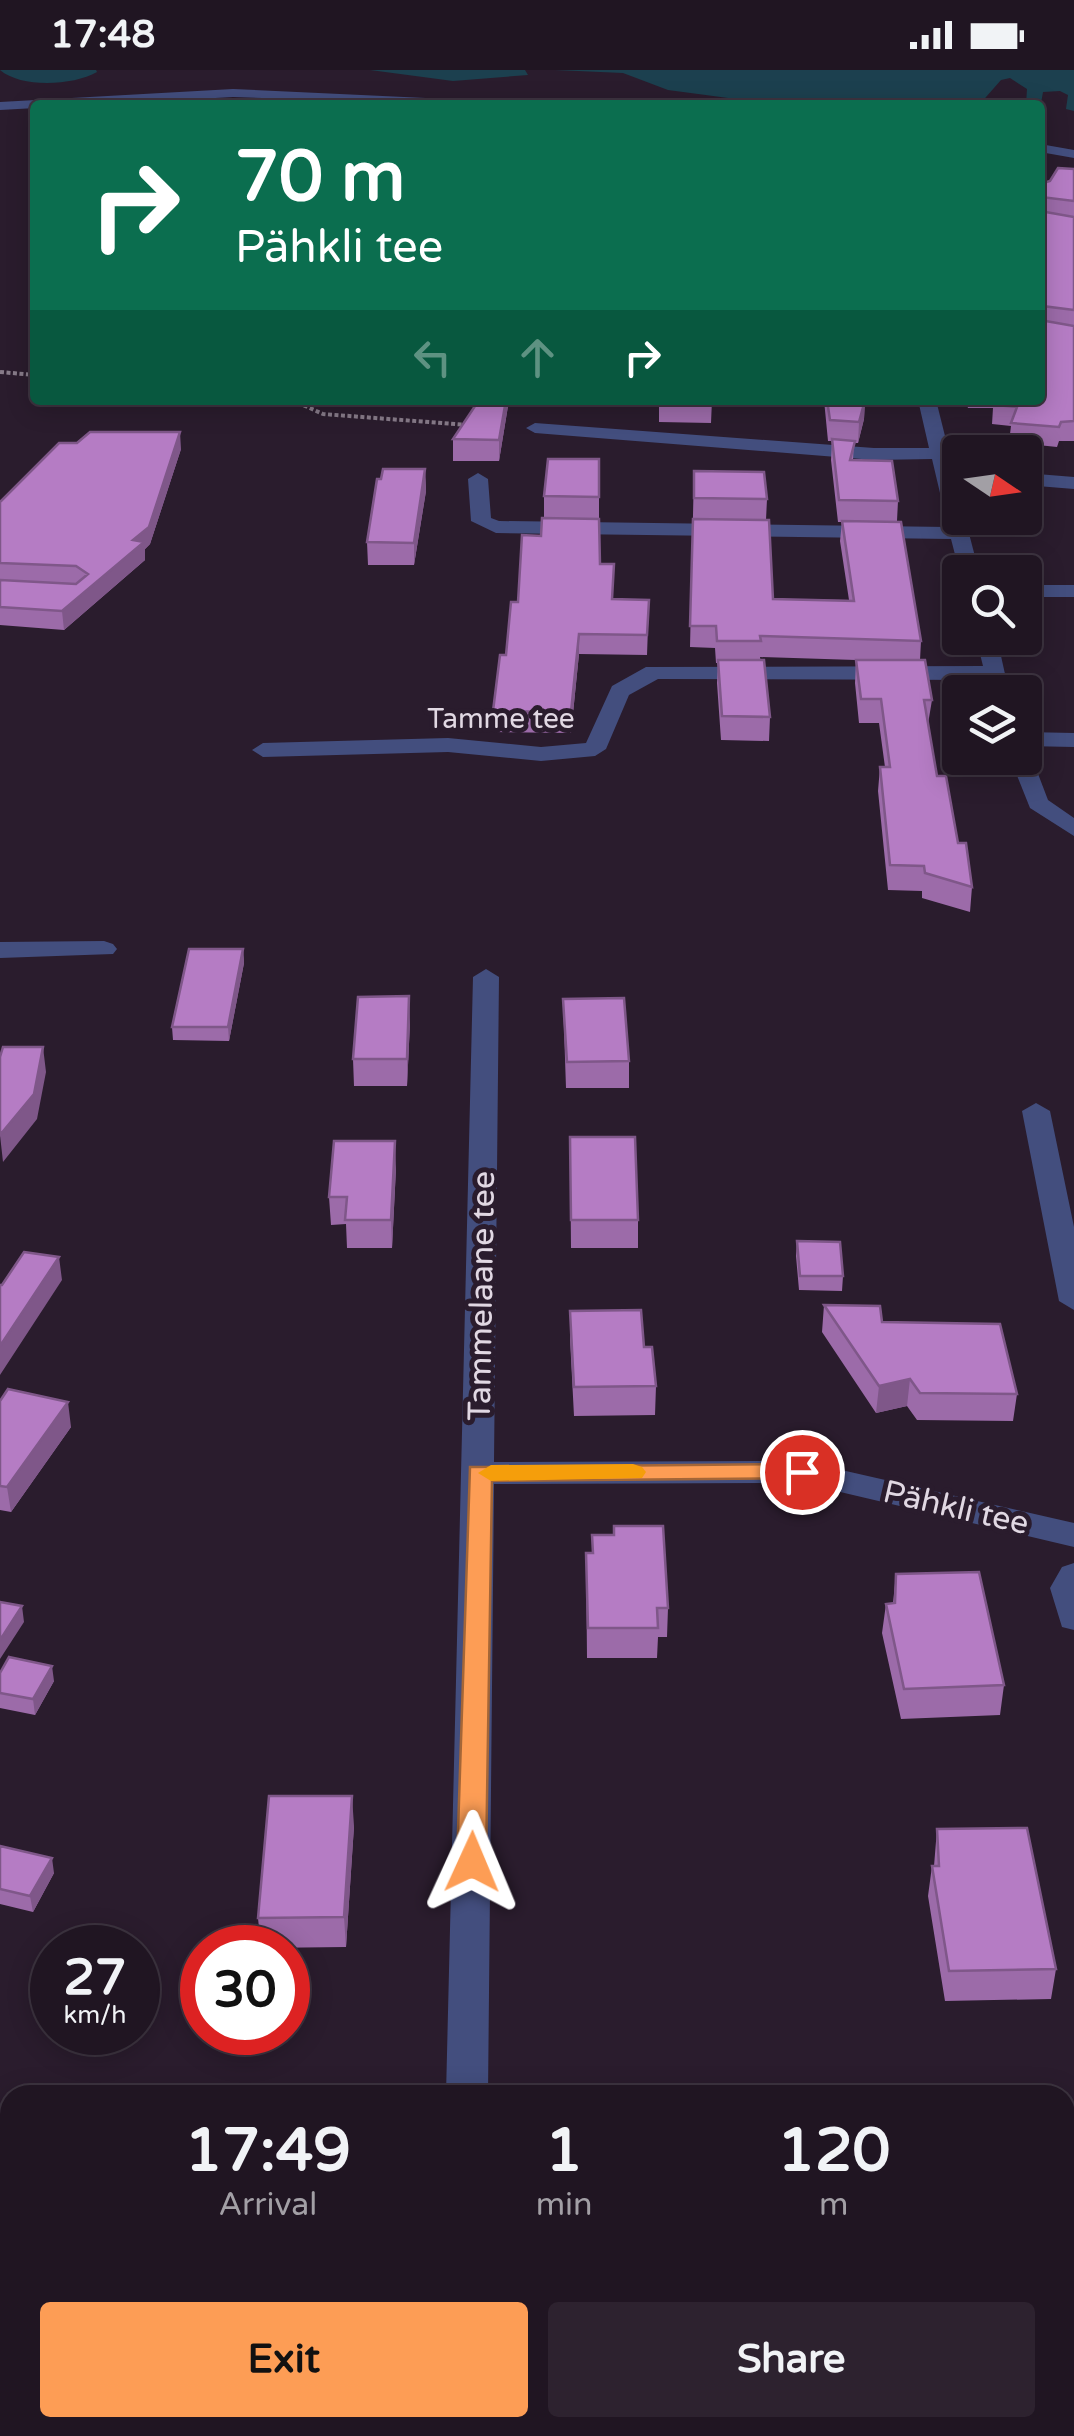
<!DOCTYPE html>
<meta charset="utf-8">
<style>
:root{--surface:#201522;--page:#2d222f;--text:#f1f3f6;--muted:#a29fa5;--line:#3d3440;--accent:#fd9d55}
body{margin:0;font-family:"Varela Round",sans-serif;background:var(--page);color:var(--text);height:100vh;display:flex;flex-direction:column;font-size:38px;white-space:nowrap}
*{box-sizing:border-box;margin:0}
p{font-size:32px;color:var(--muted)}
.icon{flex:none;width:55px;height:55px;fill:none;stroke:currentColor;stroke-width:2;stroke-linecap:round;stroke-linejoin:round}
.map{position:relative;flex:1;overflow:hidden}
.details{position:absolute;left:0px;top:2015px;width:1075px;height:352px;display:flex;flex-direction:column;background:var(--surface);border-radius:30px 30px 0 0;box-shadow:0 5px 25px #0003,0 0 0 2px var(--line)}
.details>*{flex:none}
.top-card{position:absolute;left:30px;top:30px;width:1015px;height:305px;border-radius:10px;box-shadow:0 5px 25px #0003,0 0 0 2px var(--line);background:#0b6e4f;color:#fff;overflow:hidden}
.needle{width:65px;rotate:103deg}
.fabs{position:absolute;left:942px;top:365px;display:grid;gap:20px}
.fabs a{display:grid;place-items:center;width:100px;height:100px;border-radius:10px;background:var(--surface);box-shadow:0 5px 25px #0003,0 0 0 2px var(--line);font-size:50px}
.speed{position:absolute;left:30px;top:1855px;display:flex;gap:20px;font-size:50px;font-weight:700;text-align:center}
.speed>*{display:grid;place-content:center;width:130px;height:130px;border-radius:50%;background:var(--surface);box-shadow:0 5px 25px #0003,0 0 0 2px var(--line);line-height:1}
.speed small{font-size:25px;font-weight:400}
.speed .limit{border:15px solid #d22;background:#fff;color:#111}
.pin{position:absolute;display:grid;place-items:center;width:85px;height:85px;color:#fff;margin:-42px;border:5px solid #fff;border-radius:50%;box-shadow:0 2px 10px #0007}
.me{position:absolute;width:110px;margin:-55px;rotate:1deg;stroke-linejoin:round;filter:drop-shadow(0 0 8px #0008)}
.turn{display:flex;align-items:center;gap:35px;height:210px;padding:0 40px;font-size:45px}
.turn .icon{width:130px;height:130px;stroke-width:2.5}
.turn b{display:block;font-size:70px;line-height:85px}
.lanes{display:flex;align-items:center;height:95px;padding:0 40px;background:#0003;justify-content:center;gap:50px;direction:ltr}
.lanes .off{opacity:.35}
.eta{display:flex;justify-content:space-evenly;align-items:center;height:170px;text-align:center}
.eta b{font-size:60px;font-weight:700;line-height:70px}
.primary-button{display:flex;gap:20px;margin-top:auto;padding:20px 40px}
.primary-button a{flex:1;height:115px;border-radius:10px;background:var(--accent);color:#111;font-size:40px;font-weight:700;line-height:115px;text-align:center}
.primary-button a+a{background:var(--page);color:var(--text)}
.status{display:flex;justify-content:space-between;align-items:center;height:70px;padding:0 50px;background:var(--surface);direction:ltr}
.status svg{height:28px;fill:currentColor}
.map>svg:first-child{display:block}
.water{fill:#1c404f}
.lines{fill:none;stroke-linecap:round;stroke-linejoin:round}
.path{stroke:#877b89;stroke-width:4;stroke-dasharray:4 2.5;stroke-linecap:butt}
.minor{fill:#434e7e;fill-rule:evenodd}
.wall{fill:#9c6ba9}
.shaded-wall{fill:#7f5789}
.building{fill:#b57cc4;stroke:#7f5789;stroke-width:2.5}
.route{fill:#fd9d55;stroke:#a46637;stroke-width:2.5}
.slow{fill:#f59e0b}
.labels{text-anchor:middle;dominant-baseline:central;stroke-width:10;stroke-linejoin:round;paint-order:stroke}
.far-street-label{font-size:28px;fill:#e1d8e3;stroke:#2a1c2d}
.street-label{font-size:32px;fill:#e1d8e3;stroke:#2a1c2d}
</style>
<div class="status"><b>17:48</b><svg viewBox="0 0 49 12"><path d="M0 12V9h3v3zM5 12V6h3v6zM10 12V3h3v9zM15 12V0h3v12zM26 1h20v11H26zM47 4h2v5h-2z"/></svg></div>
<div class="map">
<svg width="1074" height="2366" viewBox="0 0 1074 2366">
<rect width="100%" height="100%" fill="#2a1c2d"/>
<path class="water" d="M0 0H96L97 2C72 16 21 18 0 0Z
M370 0H525L528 5 453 11Z
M555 0H1074V41L1066 39 1068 25 1060 21 1043 22 1040 39V35H1026L1027 19 1010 8 1001 10 979 35H781L668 20 623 3Z"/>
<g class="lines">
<path class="path" d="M0 302 35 305
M292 330 323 344 467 355"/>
<path class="minor" d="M233 19 490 31 497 35 233 27 0 40V32Z
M1040 74 1074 80V88L1040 82Z
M918 330H936L960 426V448H965L979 502 960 504 951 469 496 463 471 451 468 409 478 403 488 409 491 448 499 451 948 457 932 389 874 390 535 363 526 358 535 353 874 378H929Z
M1025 403 1074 407V419L1025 415Z
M1025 515H1074V527H1025Z
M976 568H997L1009 622H991L986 610 658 609 629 625 606 679 595 686 541 691 448 682 263 687 252 680 263 673 448 668 541 677 586 673 612 616 646 597 983 596Z
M1025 662 1074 663V677L1025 676Z
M1025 682 1032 688 1048 730 1074 748V766L1030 738 1010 688H1025Z
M104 871 113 874 117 879 113 884 0 888V872Z
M486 899 499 907 494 1392 802 1391 1074 1453V1477L802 1413 494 1414 488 2025H446L473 907Z
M1036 1033 1050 1041 1074 1157V1240L1059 1231 1022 1041Z
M1074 1493V1560L1062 1557 1050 1518 1062 1497Z
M437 2358H483V2366H437Z"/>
</g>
<path class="wall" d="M1074 99V371H1059L1057 377 1009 372 1011 356 992 354 993 338H968L965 330H1040V114L1050 111Z
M509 330 499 391H453V369Z
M659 330H712L711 353 659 352Z
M824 330H865L864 349 858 373H854L853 390 898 431 897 451 921 571 920 590 932 630 928 654 937 706 972 817 970 842 922 828V821L888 820 878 721 880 697H885L879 653H859L855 613 856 590 760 587 770 647 769 671 721 670 717 613 718 593H716L715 578 690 577 694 401 767 429 766 450 773 529 849 530 840 471 842 452H838L831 390 832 371H828Z
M181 379 150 474 145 479V490L64 560 0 555V432Z
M599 389V449L544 448V426Z
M425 399 426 421 414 495H368L367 472Z
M600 494 613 529 649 530 647 585 579 584 571 663 493 662V641L518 532Z
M243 879 244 893 229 971 173 970 172 957Z
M563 929 629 991V1018H566Z
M410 953 407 1016H354L353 989Z
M570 1067 638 1150V1178H571Z
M396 1098 392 1178H347L346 1154 331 1155 329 1127Z
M797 1171 843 1206 842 1221 799 1220 796 1186Z
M824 1235 882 1252 1017 1324 1013 1351 917 1350 907 1336 876 1343 822 1262Z
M570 1241 644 1277 656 1316 655 1345 574 1346 570 1269Z
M0 1331 71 1357 11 1442 0 1440Z
M614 1456 668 1538 667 1567H658L657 1588H587L586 1483H592L614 1465Z
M896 1504 1004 1615 1000 1645 901 1649 882 1563 886 1534 893 1533Z
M0 1603 54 1611 35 1645 0 1638Z
M354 1756 346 1877 261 1878 258 1848Z
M937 1759 1056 1899 1051 1929 945 1931 928 1826 932 1796H934Z
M0 1776 54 1803 33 1842 0 1834Z
M1074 2056V2278H1065V2057Z
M10 2115V2339L0 2338V2141L3 2140Z"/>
<path class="shaded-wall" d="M506 330H509L499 391V370Z
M865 330 864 349 858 373 859 352Z
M180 362 181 379 150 474 145 479V490L64 560 62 541 133 470Z
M425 399 426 421 414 495V473Z
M579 564V584L571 663V642Z
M243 879 244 893 229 971 228 957Z
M409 926 410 953 407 1016V989Z
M43 977 46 1002 37 1049 3 1092 0 1065Z
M395 1071 396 1098 392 1178 391 1150Z
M59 1187 62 1210 0 1305V1276Z
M910 1309 907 1336 876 1343 879 1316Z
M68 1332 71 1357 11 1442 7 1417Z
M22 1536 24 1552 0 1589V1570Z
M52 1596 54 1611 35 1645 33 1629Z
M352 1726 354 1756 346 1877 344 1847Z
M52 1788 54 1803 33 1842 30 1826Z"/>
<path class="building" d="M1058 98 1074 99V131L1042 127 1040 134V114L1050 111Z
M1040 141 1074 147V240L1042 236 1040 244Z
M1040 250 1074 256V351L1061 352 1059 357 1011 353 1017 337 994 335 995 330H1040Z
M479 330H506L499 370 453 369Z
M660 330H712V332H660Z
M827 330H865L859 352 830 350Z
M90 362H180L149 457 133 470 144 472 62 541 0 537V510L76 514 88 504 76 496 0 493V432L59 373H77Z
M832 369 855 371 850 390 892 391 898 431 839 430Z
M548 389H599V427L544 426Z
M383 399H425L414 473 367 472 377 409H381Z
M694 401 764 402 767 429 694 428Z
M542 448 599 449 600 494H614L612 529 649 530 647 565 579 564 571 642 493 641 500 585H506L511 532H518L522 465 541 466Z
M693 449 769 450 773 529 854 531 842 451 901 452 921 571 760 566 761 571H717L716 556H690Z
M718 590H764L770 647 722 646Z
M856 590H925L932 630H924L937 706H946L958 773H966L972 817 925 803 924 796 890 795 880 697H890L881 629H861Z
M189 879H243L228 957H172Z
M409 926 407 989H353L358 927Z
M624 928 629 991 567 992 563 929Z
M3 977H43L34 1024 0 1065V987Z
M570 1067H635L638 1150H571Z
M334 1071H395L391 1150H345L347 1127H329Z
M797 1171 840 1172 843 1206H800Z
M24 1182 59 1187 0 1276V1215H2Z
M824 1235 880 1236 882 1252 1000 1254 1017 1324 920 1323 910 1309 879 1316Z
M641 1240 644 1277H652L656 1316 574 1317 570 1241Z
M8 1319 68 1332 7 1417 0 1416V1331Z
M614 1456H663L668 1538H657L658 1558H588L586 1483H593L592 1465H614Z
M979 1502 1004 1615 904 1619 886 1534 895 1533 896 1504Z
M0 1532 22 1536 0 1570Z
M9 1587 52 1596 33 1629 0 1623V1603Z
M269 1726H352L344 1847 258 1848Z
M1027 1758 1056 1899 949 1901 932 1796H939L937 1759Z
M0 1776 52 1788 30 1826 0 1819Z
M1074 2056V2236H1065V2057Z
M10 2115V2323H0V2141L3 2140Z"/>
<path class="route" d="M802 1394 815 1402 811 1408 492 1411 486 1792 482 1800H461L457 1792 470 1397Z"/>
<path class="slow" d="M633 1394 642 1397 646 1402 642 1408 491 1411 478 1403 491 1395Z"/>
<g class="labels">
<g class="far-street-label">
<text x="501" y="649">Tamme tee</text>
</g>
<g class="street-label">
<text transform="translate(482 1226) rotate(-89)">Tammelaane tee</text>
<text transform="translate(956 1438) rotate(13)">Pähkli tee</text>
</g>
</g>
</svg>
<div class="fabs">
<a><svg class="needle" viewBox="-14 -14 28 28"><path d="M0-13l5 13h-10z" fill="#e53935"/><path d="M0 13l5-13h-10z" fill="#a29fa5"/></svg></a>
<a><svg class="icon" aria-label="search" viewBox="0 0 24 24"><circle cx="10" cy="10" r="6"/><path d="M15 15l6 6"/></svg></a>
<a><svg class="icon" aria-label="layers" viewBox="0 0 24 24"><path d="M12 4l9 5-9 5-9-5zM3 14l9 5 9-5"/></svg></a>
</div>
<div class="speed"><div>27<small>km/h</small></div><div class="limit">30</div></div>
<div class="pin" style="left:802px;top:1402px;background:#d93025"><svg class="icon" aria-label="arrive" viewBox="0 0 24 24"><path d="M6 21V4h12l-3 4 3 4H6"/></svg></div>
<svg class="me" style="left:472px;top:1792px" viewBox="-20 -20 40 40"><path d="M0-17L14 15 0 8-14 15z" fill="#fd9d55" stroke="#fff" stroke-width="4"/></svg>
<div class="top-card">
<div class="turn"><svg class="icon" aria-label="right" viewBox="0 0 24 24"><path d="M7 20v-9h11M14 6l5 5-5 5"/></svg><div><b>70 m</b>Pähkli tee</div></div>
<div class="lanes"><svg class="icon off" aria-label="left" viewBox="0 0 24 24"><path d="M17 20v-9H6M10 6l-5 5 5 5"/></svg><svg class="icon off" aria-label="ahead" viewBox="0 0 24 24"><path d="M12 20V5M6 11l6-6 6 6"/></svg><svg class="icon" aria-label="right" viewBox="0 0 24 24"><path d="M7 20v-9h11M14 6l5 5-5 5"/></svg></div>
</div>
<section class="details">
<div class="eta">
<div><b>17:49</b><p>Arrival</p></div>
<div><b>1</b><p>min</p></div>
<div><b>120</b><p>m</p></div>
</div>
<div class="primary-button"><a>Exit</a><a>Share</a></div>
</section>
</div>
